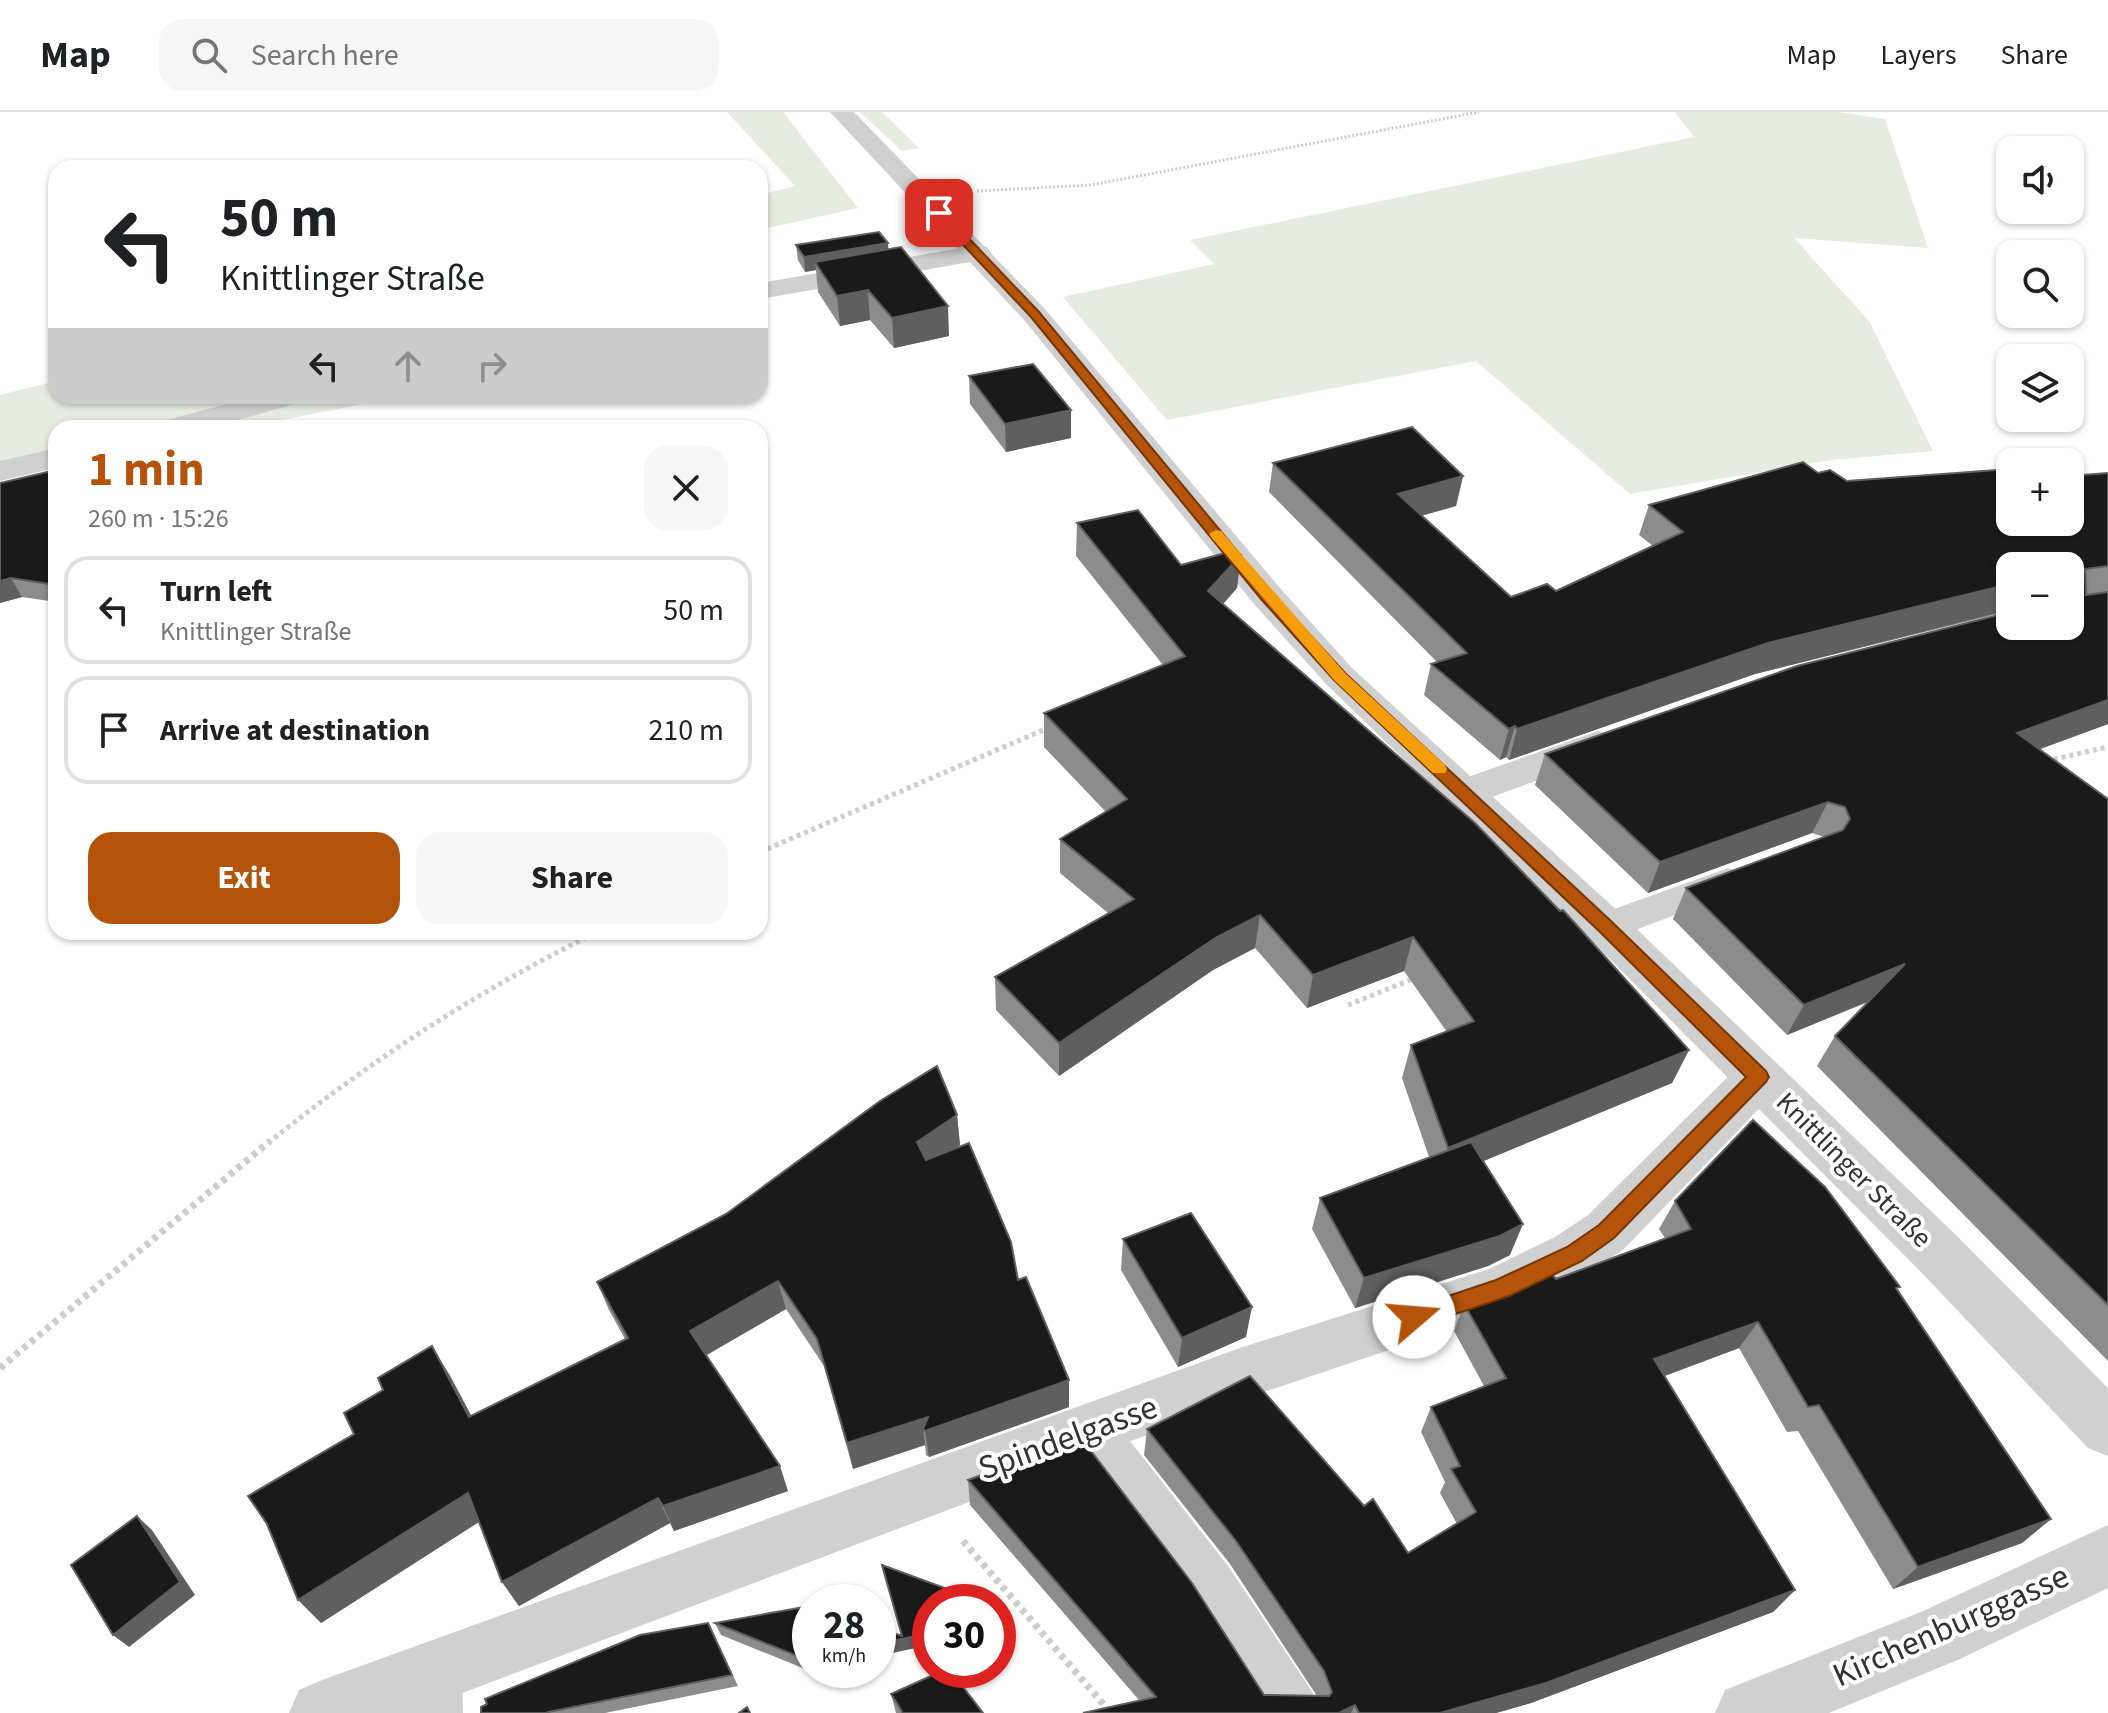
<!DOCTYPE html>
<meta charset="utf-8">
<style>
:root{--surface:#fff;--page:#f6f6f6;--text:#202124;--muted:#757577;--line:#e0e0e0;--accent:#b45309}
body{margin:0;font-family:"Source Sans 3",sans-serif;background:var(--page);color:var(--text);height:100vh;display:flex;flex-direction:column;font-size:30px;white-space:nowrap}
*{box-sizing:border-box;margin:0}
p{font-size:26px;color:var(--muted)}
.icon{flex:none;width:44px;height:44px;fill:none;stroke:currentColor;stroke-width:2;stroke-linecap:round;stroke-linejoin:round}
.map{position:relative;flex:1;overflow:hidden}
.sheet{position:absolute;left:48px;top:308px;width:720px;height:520px;display:flex;flex-direction:column;background:var(--surface);border-radius:24px;box-shadow:0 2px 6px #0004}
.sheet>*{flex:none}
.hud{position:absolute;left:48px;top:48px;width:720px;height:244px;border-radius:24px;box-shadow:0 2px 6px #0004;background:#fff;color:var(--text);overflow:hidden}
.buttons{position:absolute;left:1996px;top:24px;display:grid;gap:16px}
.buttons a{display:grid;place-items:center;width:88px;height:88px;border-radius:16px;background:var(--surface);box-shadow:0 2px 6px #0004;font-size:40px}
.speed{position:absolute;left:792px;top:1472px;display:flex;gap:16px;font-size:40px;font-weight:700;text-align:center}
.speed>*{display:grid;place-content:center;width:104px;height:104px;border-radius:50%;background:var(--surface);box-shadow:0 2px 6px #0004;line-height:1}
.speed small{font-size:20px;font-weight:400}
.speed .limit{border:12px solid #d22;background:#fff;color:#111}
.pin{position:absolute;display:grid;place-items:center;width:68px;height:68px;color:#fff;margin:-34px;border-radius:16px;box-shadow:0 4px 12px #0006}
.me{position:absolute;width:88px;margin:-44px;rotate:72deg;stroke-linejoin:round;filter:drop-shadow(0 0 6px #0008)}
.turn{display:flex;align-items:center;gap:28px;height:168px;padding:0 40px;font-size:36px}
.turn .icon{width:104px;height:104px;stroke-width:2.5}
.turn b{display:block;font-size:56px;line-height:68px}
.lanes{display:flex;align-items:center;height:76px;padding:0 40px;background:#0003;justify-content:center;gap:40px;direction:ltr}
.lanes .off{opacity:.35}
.round{display:grid;place-items:center;flex:none;width:84px;height:84px;border-radius:24px;background:var(--page)}
.overview{display:flex;align-items:center;justify-content:space-between;height:136px;padding:0 40px}
h1{font-size:48px;font-weight:700;line-height:60px;color:var(--accent)}
.action{display:flex;gap:16px;margin-top:auto;padding:16px 40px}
.action a{flex:1;height:92px;border-radius:24px;background:var(--accent);color:#fff;font-size:32px;font-weight:700;line-height:92px;text-align:center}
.action a+a{background:var(--page);color:var(--text)}
ul{padding:0;list-style:none}
li{display:flex;align-items:center;gap:24px;height:108px;margin:0 16px 12px;padding:0 24px;border:4px solid var(--line);border-radius:24px}
li div{flex:1}
li b{display:block;font-size:30px}
li em{font-style:normal}
header{display:flex;align-items:center;gap:48px;box-sizing:border-box;height:112px;padding:0 40px;background:var(--surface);border-bottom:2px solid var(--line)}
header strong{font-size:38px}
nav{display:flex;gap:44px;margin-inline-start:auto;font-size:28px}
.search{width:560px;height:72px;background:var(--page);display:flex;align-items:center;gap:20px;box-sizing:border-box;padding:0 28px;border-radius:24px;color:var(--muted);font-size:30px}
.map>svg:first-child{display:block}
.green{fill:#e6ecdf}
.lines{fill:none;stroke-linecap:round;stroke-linejoin:round}
.path-far2{stroke:#cdcdcd;stroke-width:3;stroke-dasharray:2 2;stroke-linecap:butt}
.path-far1{stroke:#cdcdcd;stroke-width:5;stroke-dasharray:4 4;stroke-linecap:butt}
.path{stroke:#cdcdcd;stroke-width:7;stroke-dasharray:5 5;stroke-linecap:butt}
.service{fill:#d0d0d0;fill-rule:evenodd}
.minor{fill:#d0d0d0;fill-rule:evenodd}
.tertiary{fill:#d0d0d0;fill-rule:evenodd}
.wall{fill:#8c8c8c}
.shaded-wall{fill:#5f5f5f}
.building{fill:#1a1a1a;stroke:#5f5f5f;stroke-width:2}
.route{fill:#b45309;stroke:#753606;stroke-width:2}
.slow{fill:#f59e0b}
.labels{text-anchor:middle;dominant-baseline:central;stroke-width:8;stroke-linejoin:round;paint-order:stroke}
.street-label{font-size:28px;fill:#333;stroke:#fff}
.near-street-label{font-size:34px;fill:#333;stroke:#fff}
</style>
<header>
<strong>Map</strong>
<div class="search"><svg class="icon" aria-label="search" viewBox="0 0 24 24"><circle cx="10" cy="10" r="6"/><path d="M15 15l6 6"/></svg>Search here</div>
<nav><a>Map</a><a>Layers</a><a>Share</a></nav>
</header>
<div class="map">
<svg width="2108" height="1601" viewBox="0 0 2108 1601">
<rect width="100%" height="100%" fill="#fff"/>
<path class="green" d="M727 0H783L858 96 760 118V83L795 74Z
M860 0H882L919 36 902 39Z
M1675 0H1839L1885 7 1928 136 1794 126 1869 209 1933 339 1831 348 1630 382 1476 249 1167 308 1063 185 1214 152 1190 128 1694 25Z
M56 269V284H402L242 316H56V337L0 351V283Z"/>
<g class="lines">
<path class="path-far2" d="M977 79 1091 73 1479 0"/>
<path class="path-far1" d="M2046 649 2108 635
M760 740 1050 615
M1348 893 1415 866
M268 1031C373 947 476 880 597 820"/>
<path class="path" d="M0 1256 270 1029
M963 1429 1111 1601"/>
<path class="service" d="M1728 756 1741 760 1747 769 1741 778 1606 829 1592 825 1587 815 1592 805Z
M1090 1294 1108 1301 1228 1454 1313 1581 1321 1601H1260L1190 1492 1072 1335 1065 1318 1072 1301Z
M434 1530 454 1538 462 1558 463 1601H407L406 1558 414 1538Z"/>
<path class="minor" d="M978 133 987 135 991 141 987 147 760 187V171Z
M257 284H306L302 290 209 316H158L163 309Z
M56 336V356L0 369V349Z
M1598 619 1612 623 1618 632 1612 641 1465 695 1451 691 1445 681 1451 671Z
M1759 946 1776 951 1783 965 1776 979 1626 1135 1593 1159 1520 1194 1240 1288 409 1601H289L299 1578 322 1568 1240 1236 1489 1157 1555 1125 1588 1103 1742 951Z
M2108 1413V1476L1960 1547 1829 1601H1715L1725 1578 1921 1500Z"/>
<path class="tertiary" d="M830 0H854L1045 197 1280 476 1352 556 1622 803 1957 1124 2108 1276V1344L2088 1336 1919 1158 1590 827 1326 572 1254 492 1025 209Z"/>
</g>
<path class="wall" d="M796 133 888 138 949 224 894 236 870 208 840 214 818 180 816 158 805 160 798 148Z
M969 264 1071 298V326L1006 340 970 292Z
M1273 351 1463 364 1456 394 1421 404 1511 485 1556 479 1653 434 1639 423 1649 393 1818 361 2010 410 2108 361V612L2040 637 2108 687V1249L1817 954 1835 924 1868 890 1787 923 1673 807 1686 776 1824 725 1812 721 1648 781 1535 673 1545 642 2070 514V454H2010V499L1755 562 1509 648 1506 645 1500 648 1424 583 1431 552 1437 550 1269 380Z
M56 358V490L22 485 0 491V371Z
M1077 411 1181 453 1241 443 1237 476 1223 492 1689 938 1672 971 1483 1049 1510 1143 1488 1154 1355 1196 1312 1117 1320 1086 1429 1045 1402 966 1411 933 1447 920 1404 859 1307 896 1255 836 1213 858 1059 964 996 898 995 865 1108 801 1060 761V727L1106 700 1044 635V601L1163 553 1076 444Z
M957 1003 960 1033 954 1037 1018 1168 1069 1268V1295L929 1345 926 1343 925 1333 853 1357 824 1254 786 1197 706 1243 788 1379 674 1419 670 1411 519 1494 502 1470 479 1410 321 1511 354 1322 383 1278 449 1262 471 1304 625 1227 609 1198 597 1170Z
M1675 1089 1897 1178 2051 1407 2022 1431 1893 1477 1798 1319 1787 1320 1739 1236 1664 1264 1795 1478 1773 1500 1531 1591 1496 1601H1083L1139 1588 970 1393 968 1368 1264 1583 1317 1584 1230 1452 1144 1343 1147 1317 1364 1394 1408 1441 1457 1412 1440 1381 1445 1370 1421 1320 1431 1295 1484 1274 1454 1219 1464 1192 1556 1167 1665 1126 1659 1117Z
M1123 1127 1246 1225 1178 1255 1121 1158Z
M810 1494V1559L721 1523 715 1511Z
M708 1511 738 1574 605 1601H481Z
M891 1582 983 1601H896Z"/>
<path class="shaded-wall" d="M888 131 889 146 815 150 816 158 805 160 804 145Z
M868 178 870 208 840 214 837 184Z
M948 194 949 224 894 236 892 206Z
M1071 298V326L1006 340 1005 312Z
M1463 364 1456 394 1392 412 1398 382Z
M1241 443 1237 476 1205 513 1208 479Z
M11 466 22 485 0 491V469Z
M2010 472 2009 498 1755 562 1509 648 1517 617 1768 531Z
M2108 588V612L1999 652 2017 621Z
M1515 614 1506 645 1500 648 1509 617Z
M1828 690 1812 721 1648 781 1660 750Z
M1260 803 1255 836 1213 858 1059 964V931L1217 825Z
M1413 825 1404 859 1307 896 1313 863Z
M1905 852 1886 882 1787 923 1804 893Z
M1689 938 1672 971 1438 1068 1448 1036Z
M957 1003 960 1033 920 1060 917 1030Z
M1523 1112 1510 1143 1488 1154 1355 1196 1364 1166Z
M778 1169 786 1197 700 1247 690 1219Z
M1252 1195 1246 1225 1178 1255 1182 1226Z
M1758 1210 1739 1236 1638 1274 1654 1247Z
M432 1234 449 1262 486 1331 469 1305Z
M1069 1268V1295L929 1345 925 1319 923 1317 925 1333 853 1357 847 1331 928 1305Z
M780 1354 788 1379 674 1419 663 1394Z
M468 1381 485 1406 321 1511 298 1488Z
M658 1386 670 1411 519 1494 502 1470Z
M137 1404 152 1418 195 1483 129 1535 113 1523Z
M2051 1407 2022 1431 1893 1477 1918 1455Z
M1795 1478 1773 1500 1531 1591 1496 1601H1440Z
M953 1479 955 1490H949Z
M930 1521V1533L878 1544V1532Z
M810 1546V1558H814L810 1559 805 1547Z
M1355 1593 1351 1601H1339Z"/>
<path class="building" d="M879 120 888 131 804 145 796 133Z
M901 135 948 194 892 206 868 178 837 184 815 150Z
M1033 252 1071 298 1005 312 969 264Z
M1412 315 1463 364 1398 382 1511 485 1547 472 1556 479 1683 420 1649 393 1803 350 1818 361 1830 358 1847 369 2010 357V410H2070V364L2108 361V454L2085 457 2086 483 2108 480V588L2017 621 2108 687V1193L1835 924 1905 852 1804 893 1686 776 1843 718 1850 707 1845 695 1828 690 1660 750 1545 642 1797 554 2010 500V514H2070V454H2010V472L1768 531 1517 617 1515 614 1509 617 1431 552 1467 541 1273 351Z
M56 358V473L11 466 0 469V371Z
M1138 398 1181 453 1236 438 1241 443 1208 479 1475 711 1560 799 1563 798 1689 938 1448 1036 1411 933 1474 909 1413 825 1313 863 1260 803 1217 825 1059 931 995 865 1134 787 1060 727 1127 687 1044 601 1185 544 1077 411Z
M937 954 957 1003 917 1030 926 1048 969 1031 1011 1130 1018 1168 1026 1165 1069 1268 925 1319 923 1317 928 1305 847 1331 817 1227 778 1169 690 1219 780 1354 663 1394 658 1386 502 1470 468 1381 298 1488 267 1412 248 1384 354 1322 344 1301 383 1278 378 1266 432 1234 469 1305 628 1226 597 1170 726 1102 880 989Z
M1753 1008 1825 1075 1900 1175 1896 1176 2051 1407 1918 1455 1819 1293 1808 1295 1758 1210 1654 1247 1795 1478 1546 1571 1440 1601H1359L1355 1593 1339 1601H1083L1156 1585 968 1368 1081 1326 1192 1471 1264 1583 1329 1584 1332 1580 1324 1559 1236 1429 1147 1317 1250 1264 1364 1394 1373 1387 1408 1441 1476 1400 1451 1357 1460 1354 1431 1295 1506 1266 1464 1192 1551 1161 1556 1167 1691 1117 1675 1089Z
M1471 1030 1523 1112 1500 1124 1364 1166 1320 1086Z
M1191 1101 1252 1195 1182 1226 1123 1127Z
M137 1404 180 1470 113 1523 71 1453Z
M882 1453 953 1479 949 1490H930V1521L878 1532V1516L902 1524Z
M810 1494V1546L805 1547 715 1511Z
M708 1511 732 1563 548 1600V1601H481V1595L487 1592 485 1587 640 1523Z
M944 1558H950L983 1601H903L891 1582Z
M747 1595 750 1601H739Z"/>
<path class="route" d="M935 99H943L1039 200 1272 481 1345 561 1612 810 1766 959 1769 965 1766 970 1614 1126 1582 1149 1509 1184 1414 1216 1406 1213 1403 1205 1406 1198 1496 1168 1567 1135 1599 1113 1746 965 1600 820 1334 568 1261 487 1031 205 935 103Z"/>
<path class="slow" d="M1216 418 1221 419 1345 561 1445 653 1447 657 1445 661H1433L1334 568 1211 425 1209 422Z"/>
<g class="labels">
<g class="street-label">
<text transform="translate(1854 1058) rotate(45)">Knittlinger Straße</text>
</g>
<g class="near-street-label">
<text transform="translate(1068 1326) rotate(-20)">Spindelgasse</text>
<text transform="translate(1951 1514) rotate(-24)">Kirchenburggasse</text>
</g>
</g>
</svg>
<div class="buttons">
<a><svg class="icon" aria-label="sound" viewBox="0 0 24 24"><path d="M4 9h4l5-4v14l-5-4H4zM17 9q2 3 0 6"/></svg></a>
<a><svg class="icon" aria-label="search" viewBox="0 0 24 24"><circle cx="10" cy="10" r="6"/><path d="M15 15l6 6"/></svg></a>
<a><svg class="icon" aria-label="layers" viewBox="0 0 24 24"><path d="M12 4l9 5-9 5-9-5zM3 14l9 5 9-5"/></svg></a>
<a>+</a>
<a>−</a>
</div>
<div class="speed"><div>28<small>km/h</small></div><div class="limit">30</div></div>
<div class="pin" style="left:939px;top:101px;background:#d93025"><svg class="icon" aria-label="arrive" viewBox="0 0 24 24"><path d="M6 21V4h12l-3 4 3 4H6"/></svg></div>
<svg class="me" style="left:1414px;top:1205px" viewBox="-20 -20 40 40"><circle r="19" fill="#fff"/><path d="M0-13L10 11 0 6-10 11z" fill="#b45309"/></svg>
<div class="hud">
<div class="turn"><svg class="icon" aria-label="left" viewBox="0 0 24 24"><path d="M17 20v-9H6M10 6l-5 5 5 5"/></svg><div><b>50 m</b>Knittlinger Straße</div></div>
<div class="lanes"><svg class="icon" aria-label="left" viewBox="0 0 24 24"><path d="M17 20v-9H6M10 6l-5 5 5 5"/></svg><svg class="icon off" aria-label="ahead" viewBox="0 0 24 24"><path d="M12 20V5M6 11l6-6 6 6"/></svg><svg class="icon off" aria-label="right" viewBox="0 0 24 24"><path d="M7 20v-9h11M14 6l5 5-5 5"/></svg></div>
</div>
<section class="sheet">
<div class="overview"><div><h1>1 min</h1><p>260 m · 15:26</p></div><a class="round"><svg class="icon" aria-label="close" viewBox="0 0 24 24"><path d="M6 6l12 12M18 6L6 18"/></svg></a></div>
<ul>
<li><svg class="icon" aria-label="left" viewBox="0 0 24 24"><path d="M17 20v-9H6M10 6l-5 5 5 5"/></svg><div><b>Turn left</b><p>Knittlinger Straße</p></div><em>50 m</em></li>
<li><svg class="icon" aria-label="arrive" viewBox="0 0 24 24"><path d="M6 21V4h12l-3 4 3 4H6"/></svg><div><b>Arrive at destination</b></div><em>210 m</em></li>
</ul>
<div class="action"><a>Exit</a><a>Share</a></div>
</section>
</div>
